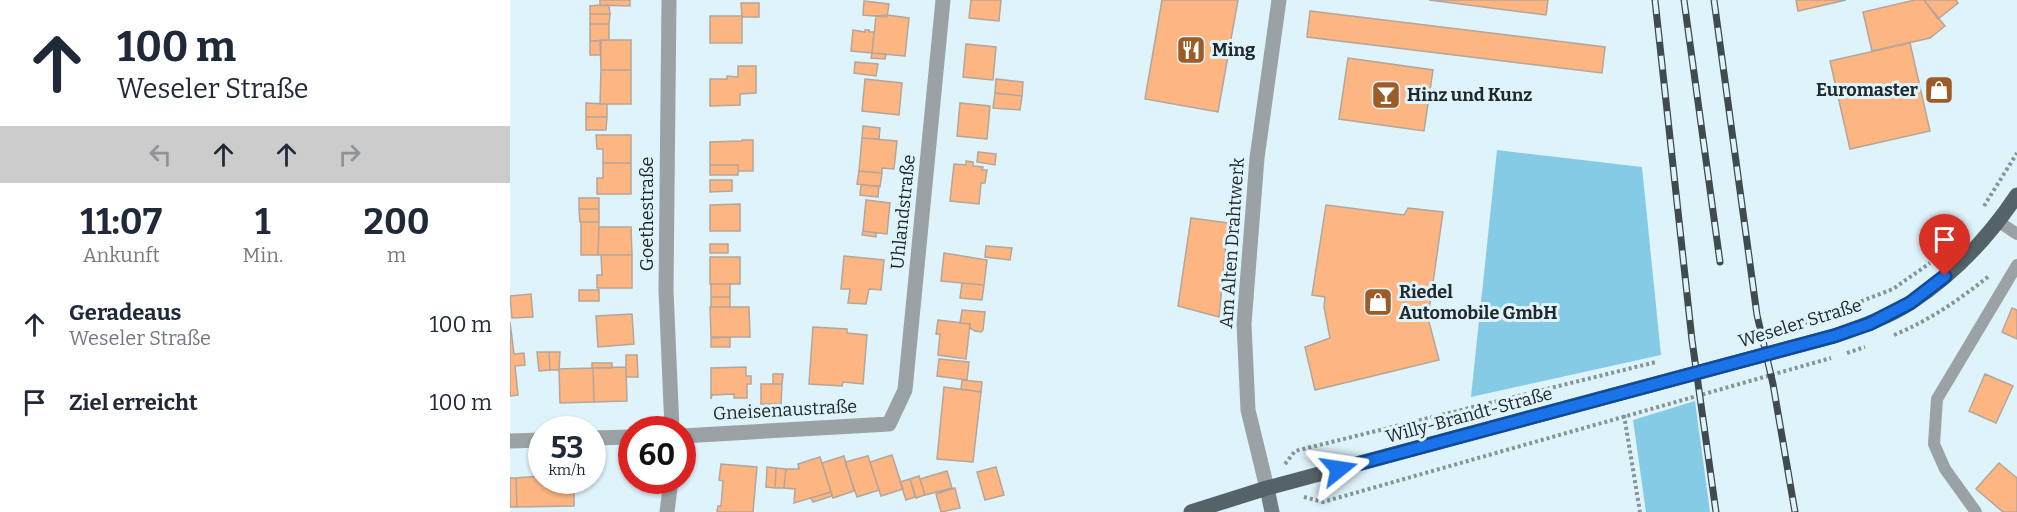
<!DOCTYPE html>
<html lang="de">
<meta charset="utf-8">
<style>
:root{--surface:#fff;--page:#f2f2f3;--text:#1f2937;--muted:#747a83}
body{margin:0;font-family:Bitter,serif;background:var(--page);color:var(--text);height:100vh;display:flex;flex-direction:column;font-size:22px;white-space:nowrap}
*{box-sizing:border-box;margin:0}
p{font-size:20px;color:var(--muted)}
.icon{flex:none;width:33px;height:33px;fill:none;stroke:currentColor;stroke-width:2;stroke-linecap:round;stroke-linejoin:round}
.map{position:relative;flex:1;overflow:hidden}
.side{display:flex;flex-direction:column;background:var(--surface);width:510px}
.side>*{flex:none}
.guide{background:#fff;color:var(--text);overflow:hidden}
.speed{position:absolute;left:18px;top:416px;display:flex;gap:12px;font-size:30px;font-weight:700;text-align:center}
.speed>*{display:grid;place-content:center;width:78px;height:78px;border-radius:50%;background:var(--surface);box-shadow:0 2px 4px #0004;line-height:1}
.speed small{font-size:15px;font-weight:400}
.speed .limit{border:9px solid #d22;background:#fff;color:#111}
.pin{position:absolute;display:grid;place-items:center;width:51px;height:51px;color:#fff;margin:-62px -26px;border-radius:50% 50% 50% 0;rotate:-45deg;box-shadow:0 0 6px #0007}
.pin .icon{rotate:45deg}
.me{position:absolute;width:66px;margin:-33px;rotate:75deg;stroke-linejoin:round;filter:drop-shadow(0 0 4px #0008)}
.turn{display:flex;align-items:center;gap:21px;height:126px;padding:0 18px;font-size:27px}
.turn .icon{width:78px;height:78px;stroke-width:2.5}
.turn b{display:block;font-size:42px;line-height:51px}
.lanes{display:flex;align-items:center;height:57px;padding:0 18px;background:#0003;justify-content:center;gap:30px;direction:ltr}
.lanes .off{opacity:.35}
.eta{display:flex;justify-content:space-evenly;align-items:center;height:102px;text-align:center}
.eta b{font-size:36px;font-weight:700;line-height:42px}
ul{padding:0;list-style:none}
li{display:flex;align-items:center;gap:18px;height:78px;padding:0 18px}
li div{flex:1}
li b{display:block;font-size:22px}
li em{font-style:normal}
main{display:flex;flex:1;min-height:0}
.map>svg:first-child{display:block}
.green{fill:#86cbe6}
.building{fill:#fdb581;stroke:#b5a59b;stroke-width:1.5}
.lines{fill:none;stroke-linecap:round;stroke-linejoin:round}
.path{stroke:#86949a;stroke-width:4;stroke-dasharray:3 3;stroke-linecap:butt}
.service{stroke:#9aa2a6;stroke-width:12}
.minor{stroke:#9aa2a6;stroke-width:15}
.secondary{stroke:#717d82;stroke-width:15}
.primary{stroke:#556369;stroke-width:15}
.rail-casing{stroke:#414a4d;stroke-width:7}
.rail{stroke:#dff3fb;stroke-width:4.5;stroke-dasharray:14;stroke-linecap:butt}
.route-casing{stroke:#114b97;stroke-width:15}
.route{stroke:#1a73e8;stroke-width:10}
.labels{text-anchor:middle;dominant-baseline:central;stroke-width:6;stroke-linejoin:round;paint-order:stroke}
.poi-label{font-size:18px;font-weight:bold;fill:#22292c;stroke:#dff3fb;text-anchor:start}
.street-label{font-size:18px;fill:#22292c;stroke:#dff3fb}
</style>
<main>
<section class="side">
<div class="guide">
<div class="turn"><svg class="icon" aria-label="ahead" viewBox="0 0 24 24"><path d="M12 20V5M6 11l6-6 6 6"/></svg><div><b>100 m</b>Weseler Straße</div></div>
<div class="lanes"><svg class="icon off" aria-label="left" viewBox="0 0 24 24"><path d="M17 20v-9H6M10 6l-5 5 5 5"/></svg><svg class="icon" aria-label="ahead" viewBox="0 0 24 24"><path d="M12 20V5M6 11l6-6 6 6"/></svg><svg class="icon" aria-label="ahead" viewBox="0 0 24 24"><path d="M12 20V5M6 11l6-6 6 6"/></svg><svg class="icon off" aria-label="right" viewBox="0 0 24 24"><path d="M7 20v-9h11M14 6l5 5-5 5"/></svg></div>
</div>
<div class="eta">
<div><b>11:07</b><p>Ankunft</p></div>
<div><b>1</b><p>Min.</p></div>
<div><b>200</b><p>m</p></div>
</div>
<ul>
<li><svg class="icon" aria-label="ahead" viewBox="0 0 24 24"><path d="M12 20V5M6 11l6-6 6 6"/></svg><div><b>Geradeaus</b><p>Weseler Straße</p></div><em>100 m</em></li>
<li><svg class="icon" aria-label="arrive" viewBox="0 0 24 24"><path d="M6 21V4h12l-3 4 3 4H6"/></svg><div><b>Ziel erreicht</b></div><em>100 m</em></li>
</ul>
</section>
<div class="map">
<svg width="1507" height="512" viewBox="0 0 1507 512">
<rect width="100%" height="100%" fill="#dff3fb"/>
<path class="green" d="M987 150 1132 167 1151 355 961 397Z
M1185 401 1200 512H1136L1123 420Z"/>
<path class="building" d="M90 0H120V6L90 5Z
M461 0H491L489 21 459 18Z
M652 0H728L708 112 635 99Z
M919 0H1038L1036 15Z
M1286 0H1336L1288 11Z
M1405 0H1414L1435 26 1420 38 1362 51 1353 12Z
M1414 0H1446L1448 3 1428 19Z
M354 1 379 4 377 17 353 15Z
M231 3H249V17H232Z
M90 5 99 6 100 14H80V6Z
M800 11 1095 47 1092 73 797 37Z
M80 14H100L99 24H80Z
M377 15 399 18 395 56 362 53 366 16Z
M200 16H232V43H200Z
M80 24H99V40L80 41Z
M343 30 355 32V30H359V32H364L362 53 341 51Z
M90 40H121V70H91Z
M80 41H91V55H80Z
M1400 43 1420 131 1340 149 1320 61Z
M456 44 486 47 483 80 453 77Z
M362 53 376 54 375 59 361 58Z
M838 58 923 70 914 131 829 119Z
M345 62 368 64 366 76 344 73Z
M228 66H246V93L230 94V105L200 106V79H217V76L228 77Z
M91 70H121V104H90Z
M355 79 392 83 389 115 352 111Z
M486 79 513 82 512 96 485 93Z
M485 93 512 96 510 110 483 108Z
M76 103 97 104V117H76Z
M450 103 480 106 477 139 447 136Z
M76 117H97L96 130H76Z
M353 126 370 128 369 139 352 138Z
M86 135H121V163H93V149H87Z
M352 138 387 141 384 169 372 168V173L349 171Z
M232 140H243V171H228V165H200V142L232 141Z
M468 152 486 154 485 165 467 162Z
M456 161 463 162V166L473 167 472 170H477L475 183H471L469 204 440 201 444 164 456 165Z
M93 163H121V194H87V178H93Z
M200 165H228V175H200Z
M349 171 372 173 370 187 347 184Z
M200 180H222V191L200 192Z
M351 185 369 186 368 197 350 195Z
M69 198H89V209H69Z
M356 200 380 203 377 234 353 231Z
M230 204V231H200V205Z
M816 205 894 215 898 208 933 212 918 318 929 360 805 390 795 347 820 338 814 307 815 297 802 295Z
M69 209H89V222H70Z
M681 218 718 223 709 317 668 306Z
M71 222H89L88 255H71Z
M89 227H121L122 255H88Z
M353 231 366 233V237L352 235Z
M200 244H218V253H200Z
M476 246 502 248 500 260 475 257Z
M434 253 477 260 474 285 431 281Z
M91 255H122V288H87V275H92Z
M334 256 374 260 371 290 359 289 356 304 338 303 340 289H331Z
M200 257H230V284H200Z
M452 283 474 285 472 300 450 298Z
M201 284H220V297H201Z
M69 290H89V301H69Z
M21 294 23 317 2 318 0 296Z
M201 297H220V307H201Z
M200 307H239L240 337H201Z
M1502 308 1507 310V339L1492 332Z
M452 310 475 312 473 330 471 332 465 331 460 328V324L450 323Z
M122 314 124 344 88 347 86 316Z
M428 320 460 324 456 359 428 355 430 334H426Z
M0 322 4 354 14 353 15 365 5 366 8 395 0 396Z
M303 327 337 329V333L357 335 353 384 333 382 332 386 299 384Z
M220 337V347H201V338Z
M27 352H39L40 370 29 371Z
M39 352H50L49 370H40Z
M116 355H127L128 377H116Z
M429 359 459 362 457 380 427 376Z
M82 363H102V368H82Z
M116 367 117 401 84 402 83 368Z
M236 367V376H241V384H237V398H224V394L202 395 201 399V368Z
M83 368 84 402 50 403 49 369Z
M263 374H273L272 384H263Z
M1475 374 1503 386 1486 423 1459 411Z
M452 380 472 382 471 392 451 389Z
M251 384H272L271 404H251Z
M434 387 471 392 463 462 427 459Z
M382 455 393 489 371 496 360 462Z
M334 456 344 491 323 498 312 463Z
M358 456 369 490 347 497 335 462Z
M310 457 321 492 284 503 285 489 274 488 276 469H289L288 464Z
M1489 463 1507 478V512H1493L1466 489Z
M211 464 247 467 243 512H207L208 506H211L213 481 209 480Z
M257 467 266 468 265 488 256 487Z
M486 467 494 495 475 500 467 472Z
M266 468 276 469 274 488H265Z
M437 471 442 488 415 495 410 479Z
M31 476 32 480H64V506L7 507 6 478Z
M409 476 415 495 406 498 400 479Z
M0 478H6L7 507H0Z
M400 479 405 497 396 500 390 482Z
M445 488 450 508 431 512 426 494Z
M321 492 322 496 303 502 301 498Z"/>
<g class="lines">
<path class="path" d="M1474 206 1507 153
M1295 323 1383 289 1420 263
M1384 335C1420 320 1449 300 1479 276
M1337 353 1355 347
M1114 415 1130 512
M775 464 785 451 1146 362
M794 497 813 502 1321 358"/>
<path class="service" d="M1489 222 1507 234
M1466 512 1435 469 1424 444 1427 399 1507 265"/>
<path class="minor" d="M159 0 156 290 162 429
M172 436 379 424 395 390 433 0
M82 438 122 437
M0 441 32 440
M757 488 738 410 734 324 747 158 769 0
M157 512 161 480"/>
<path class="secondary" d="M757 488 762 512"/>
<path class="primary" d="M681 512 757 488 1324 336C1350 327 1377 318 1400 303 1443 275 1479 237 1507 195"/>
<g class="rail-casing">
<path id="rail" d="M1145 0 1182 340 1206 512
M1174 0 1210 262
M1204 0 1247 315 1263 384 1285 512"/>
</g>
<use href="#rail" class="rail"/>
</g>
<g class="lines">
<g class="route-casing">
<path id="route" d="M829 469 1324 336 1359 324 1400 303 1435 276"/>
</g>
<use href="#route" class="route"/>
</g>
<defs>
<g id="restaurant-square" transform="scale(1.5)"><rect x="-9" y="-9" width="18" height="18" rx="4" fill="#9d5c27" stroke="#dff3fb"/><path d="M-5-6h1v4h1v-4h1v4h1v-4h1v5L-1.5 .5V6h-2V.5L-5-1ZM5-6V6H3V1.5H1.5Q1.5-4 5-6Z" fill="#fff"/></g>
<g id="shop-square" transform="scale(1.5)"><rect x="-9" y="-9" width="18" height="18" rx="4" fill="#9d5c27" stroke="#dff3fb"/><path d="M-5-2.5h2.3a2.7 3.5 0 0 1 5.4 0H5L5.5 6h-11ZM-1.5-2.5h3a1.5 2.3 0 0 0-3 0Z" fill="#fff"/></g>
<g id="bar-square" transform="scale(1.5)"><rect x="-9" y="-9" width="18" height="18" rx="4" fill="#9d5c27" stroke="#dff3fb"/><path d="M-6-5H6L.8 .8V4.5H3.5V6h-7V4.5H-.8V.8Z" fill="#fff"/></g>
</defs>
<g fill-rule="evenodd">
<use href="#restaurant-square" x="681" y="50"/>
<use href="#shop-square" x="1429" y="90"/>
<use href="#bar-square" x="876" y="95"/>
<use href="#shop-square" x="868" y="302"/>
</g>
<g class="labels">
<g class="poi-label">
<text x="702" y="50">Ming</text>
<text x="1408" y="90" text-anchor="end">Euromaster</text>
<text x="897" y="95">Hinz und Kunz</text>
<text x="889" y="292">Riedel<tspan x="889" dy="21">Automobile GmbH</tspan></text>
</g>
<g class="street-label">
<text transform="translate(393 212) rotate(-84)">Uhlandstraße</text>
<text transform="translate(137 214) rotate(-90)">Goethestraße</text>
<text transform="translate(722 243) rotate(-86)">Am Alten Drahtwerk</text>
<text transform="translate(1290 323) rotate(-17)">Weseler Straße</text>
<text transform="translate(275 410) rotate(-3)">Gneisenaustraße</text>
<text transform="translate(959 415) rotate(-15)">Willy-Brandt-Straße</text>
</g>
</g>
</svg>
<div class="speed"><div>53<small>km/h</small></div><div class="limit">60</div></div>
<div class="pin" style="left:1435px;top:276px;background:#d93025"><svg class="icon" aria-label="arrive" viewBox="0 0 24 24"><path d="M6 21V4h12l-3 4 3 4H6"/></svg></div>
<svg class="me" style="left:829px;top:469px" viewBox="-20 -20 40 40"><path d="M0-17L14 15 0 8-14 15z" fill="#1a73e8" stroke="#fff" stroke-width="4"/></svg>
</div>
</main>
